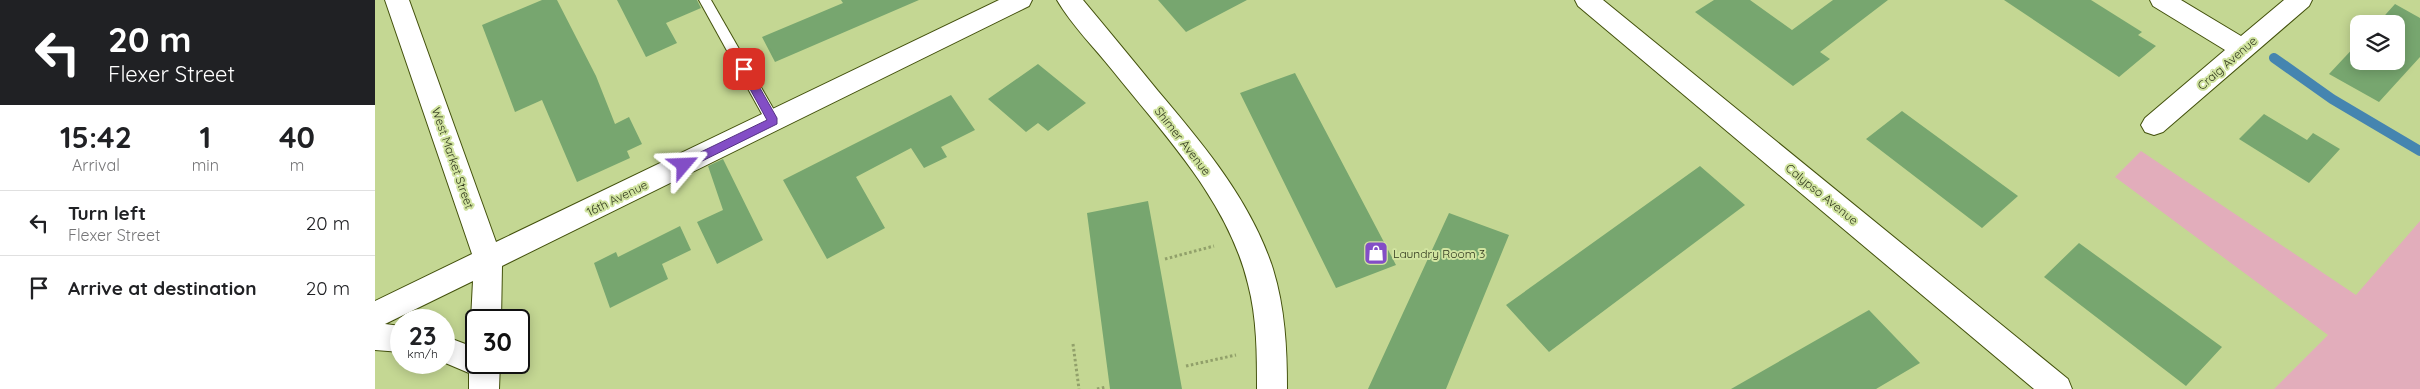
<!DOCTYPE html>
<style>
:root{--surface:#fff;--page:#f2f2f2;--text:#202124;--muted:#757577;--line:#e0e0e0}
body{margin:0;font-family:Quicksand,sans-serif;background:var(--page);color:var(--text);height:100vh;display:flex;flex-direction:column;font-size:19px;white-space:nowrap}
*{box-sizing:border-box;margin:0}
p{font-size:16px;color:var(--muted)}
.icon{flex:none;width:28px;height:28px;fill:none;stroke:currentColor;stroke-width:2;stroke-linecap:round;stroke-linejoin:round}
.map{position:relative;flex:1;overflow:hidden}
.details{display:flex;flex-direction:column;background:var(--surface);width:375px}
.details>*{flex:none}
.guide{background:#202124;color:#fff;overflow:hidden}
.controls{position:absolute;left:1975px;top:15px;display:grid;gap:10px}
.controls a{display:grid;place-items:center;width:55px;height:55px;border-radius:10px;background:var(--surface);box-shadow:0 2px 12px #0003;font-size:25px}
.speed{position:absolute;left:15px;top:309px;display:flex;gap:10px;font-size:25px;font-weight:700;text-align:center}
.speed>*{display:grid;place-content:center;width:65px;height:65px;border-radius:50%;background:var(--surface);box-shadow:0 2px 12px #0003;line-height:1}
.speed small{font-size:12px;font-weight:400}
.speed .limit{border:2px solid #111;border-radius:8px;background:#fff;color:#111}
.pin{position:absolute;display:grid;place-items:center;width:42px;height:42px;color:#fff;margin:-21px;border-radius:10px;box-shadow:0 2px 8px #0006}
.me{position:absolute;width:55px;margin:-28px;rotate:64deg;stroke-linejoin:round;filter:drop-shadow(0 0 4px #0008)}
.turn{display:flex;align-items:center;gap:18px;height:105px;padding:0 25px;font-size:22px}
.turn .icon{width:65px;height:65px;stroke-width:2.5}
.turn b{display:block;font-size:35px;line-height:42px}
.eta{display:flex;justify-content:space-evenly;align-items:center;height:85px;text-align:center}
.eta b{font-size:30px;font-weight:800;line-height:35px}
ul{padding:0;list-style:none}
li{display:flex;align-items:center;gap:15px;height:65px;padding:0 25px;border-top:1px solid var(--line)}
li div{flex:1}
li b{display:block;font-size:19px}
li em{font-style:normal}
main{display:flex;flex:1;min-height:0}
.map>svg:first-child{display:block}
.green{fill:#e2adbb}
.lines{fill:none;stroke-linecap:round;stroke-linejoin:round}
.stream{stroke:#4585b0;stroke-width:10}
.building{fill:#77a66f}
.lane-casing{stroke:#43510c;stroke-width:2}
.street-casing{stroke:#43510c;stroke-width:2}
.path{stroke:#91a06a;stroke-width:3;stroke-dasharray:2.5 2.5;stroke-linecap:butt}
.lane{fill:#fff;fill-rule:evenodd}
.street{fill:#fff;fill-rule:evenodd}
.route{fill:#834ec6;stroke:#553381}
.labels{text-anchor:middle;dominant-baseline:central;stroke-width:4;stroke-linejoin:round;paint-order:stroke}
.street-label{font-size:12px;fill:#31381d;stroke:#d1e4a0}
.poi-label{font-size:12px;fill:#31381d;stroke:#d1e4a0;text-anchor:start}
</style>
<main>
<section class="details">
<div class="guide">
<div class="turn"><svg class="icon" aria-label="left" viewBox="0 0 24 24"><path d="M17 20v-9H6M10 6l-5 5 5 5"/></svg><div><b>20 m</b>Flexer Street</div></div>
</div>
<div class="eta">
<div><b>15:42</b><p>Arrival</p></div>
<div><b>1</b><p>min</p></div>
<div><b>40</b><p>m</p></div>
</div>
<ul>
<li><svg class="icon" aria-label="left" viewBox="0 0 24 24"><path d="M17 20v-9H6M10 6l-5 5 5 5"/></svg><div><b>Turn left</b><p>Flexer Street</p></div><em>20 m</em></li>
<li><svg class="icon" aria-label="arrive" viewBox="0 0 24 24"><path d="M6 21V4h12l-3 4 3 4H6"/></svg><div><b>Arrive at destination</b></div><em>20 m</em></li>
</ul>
</section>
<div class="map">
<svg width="2045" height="389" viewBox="0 0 2045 389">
<rect width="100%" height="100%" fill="#c4d793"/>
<path class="green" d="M1766 151 1981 295 2045 221V389H1899L1953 335 1740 177Z"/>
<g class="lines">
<path class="stream" d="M1899 58 1957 99 2045 151"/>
</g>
<path class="building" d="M167 0H182L221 76 240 124 254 117 267 144 252 151 255 158 202 182 167 100 140 112 107 25Z
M242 0H322L326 8 291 23 302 43 271 57Z
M466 0H544L400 62 387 37 468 3Z
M783 0H872L811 32Z
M1339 0H1375L1417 30 1458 0H1513L1445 52 1455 59 1418 86 1320 12Z
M1629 0H1716L1767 32 1763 35 1781 46 1744 77Z
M2020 4 2045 18V57L2004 102 1954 74 1984 42V61H2021V24H2002Z
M663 64 711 103 673 131 663 123 651 132 613 99Z
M920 73 1021 265 961 288 865 93Z
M576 95 600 130 566 147 572 157 549 168 536 148 481 177 510 228 452 259 408 180Z
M1527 111 1613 174 1643 196 1607 228 1491 139Z
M1889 114 1932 140 1938 133 1965 149 1934 183 1864 139Z
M348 159 388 240 342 264 322 222 348 210 333 166Z
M1325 166 1370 205 1174 352 1131 305Z
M773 201 807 389H735L712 213Z
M1074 213 1134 235 1071 389H993Z
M305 226 316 250 287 264 293 279 235 308 219 263 241 252 243 257Z
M1704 243 1847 347 1811 386 1669 277Z
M1494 310 1545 363 1501 389H1356Z"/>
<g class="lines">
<g class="lane-casing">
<path id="lane" d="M324 0H336L403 117 405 121 403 125H393Z"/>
</g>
<g class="street-casing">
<path id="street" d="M10 0H34L121 242 624 0H657L654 6 127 266 126 320H101V329L96 320 98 281 10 324 26 326V352L0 350V301L97 254Z
M682 0H708C733 30 758 60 783 91 828 144 876 201 898 269 910 308 912 348 912 389H882C882 354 882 318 873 284 853 201 790 136 738 71 720 48 697 26 682 0Z
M1200 0H1228L1693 379 1697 389H1659L1203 6Z
M1775 0H1806L1866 36 1909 0H1937L1934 6 1788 132 1779 135 1770 132 1766 125 1770 118 1850 50 1778 6Z
M69 336 101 348V362H125L124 389H94V373L68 362Z"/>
</g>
<path class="path" d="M790 259 839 246
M698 344 704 389
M811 366 861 355
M722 389 731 387"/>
<use href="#lane" class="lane"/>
<use href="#street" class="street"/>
</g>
<path class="route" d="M369 65 373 67 402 118V124L313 168H305V162L392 120 364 69Z"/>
<defs>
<g id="shop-square" transform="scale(1.25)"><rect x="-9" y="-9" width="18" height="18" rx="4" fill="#834ec6" stroke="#d1e4a0"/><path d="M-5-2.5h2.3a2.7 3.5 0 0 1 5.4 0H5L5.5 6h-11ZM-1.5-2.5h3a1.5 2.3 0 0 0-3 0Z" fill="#fff"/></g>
</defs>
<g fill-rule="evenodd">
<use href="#shop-square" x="1001" y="253"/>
</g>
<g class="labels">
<g class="street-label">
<text transform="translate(1852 63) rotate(-41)">Craig Avenue</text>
<text transform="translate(808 141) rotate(52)">Shimer Avenue</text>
<text transform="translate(78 158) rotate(71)">West Market Street</text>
<text transform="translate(1447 194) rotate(39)">Calypso Avenue</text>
<text transform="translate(242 198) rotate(-26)">16th Avenue</text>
</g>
<g class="poi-label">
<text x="1018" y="253">Laundry Room 3</text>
</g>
</g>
</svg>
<div class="controls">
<a><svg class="icon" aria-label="layers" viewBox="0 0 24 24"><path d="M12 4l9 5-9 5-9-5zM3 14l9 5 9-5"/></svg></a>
</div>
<div class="speed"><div>23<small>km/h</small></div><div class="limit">30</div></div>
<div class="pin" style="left:369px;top:69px;background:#d93025"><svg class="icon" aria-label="arrive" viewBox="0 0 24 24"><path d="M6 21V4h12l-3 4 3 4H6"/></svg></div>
<svg class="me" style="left:309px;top:165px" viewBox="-20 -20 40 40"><path d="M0-17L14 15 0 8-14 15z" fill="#834ec6" stroke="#fff" stroke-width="4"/></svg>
</div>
</main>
